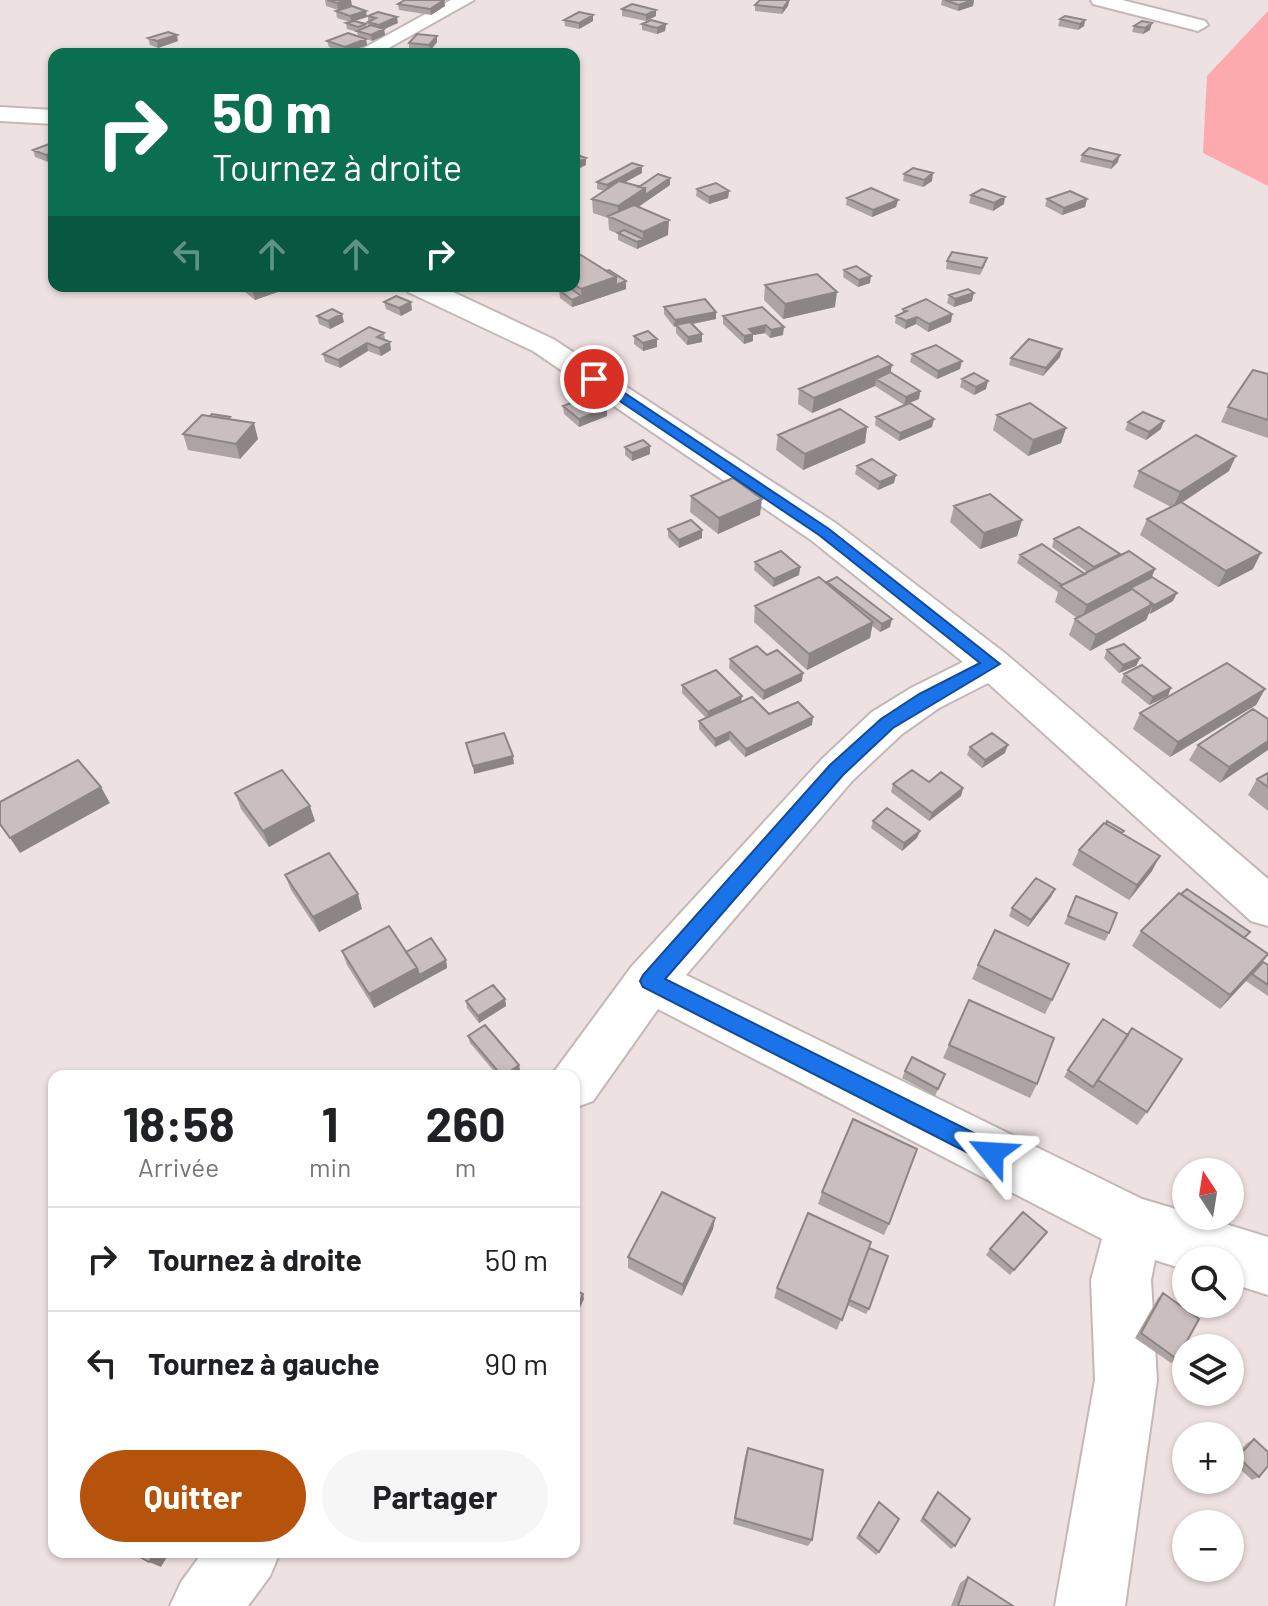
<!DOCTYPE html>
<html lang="fr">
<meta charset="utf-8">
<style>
:root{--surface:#fff;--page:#f6f6f6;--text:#202124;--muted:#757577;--line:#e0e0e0;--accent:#b45309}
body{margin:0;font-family:Barlow,sans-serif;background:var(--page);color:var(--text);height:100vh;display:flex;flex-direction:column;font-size:30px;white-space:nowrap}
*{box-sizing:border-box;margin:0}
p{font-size:26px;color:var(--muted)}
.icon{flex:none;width:44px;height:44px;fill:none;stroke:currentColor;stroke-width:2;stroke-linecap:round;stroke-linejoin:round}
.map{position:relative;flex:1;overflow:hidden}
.drawer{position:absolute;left:48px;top:1070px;width:532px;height:488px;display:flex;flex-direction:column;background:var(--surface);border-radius:16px;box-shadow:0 2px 6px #0004}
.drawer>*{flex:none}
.banner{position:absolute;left:48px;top:48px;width:532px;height:244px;border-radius:16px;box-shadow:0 2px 6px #0004;background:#0b6e4f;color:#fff;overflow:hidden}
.needle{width:52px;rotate:348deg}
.tools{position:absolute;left:1172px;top:1158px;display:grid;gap:16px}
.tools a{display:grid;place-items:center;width:72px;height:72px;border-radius:50%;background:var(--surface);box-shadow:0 2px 6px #0004;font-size:40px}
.pin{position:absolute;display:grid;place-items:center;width:68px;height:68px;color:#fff;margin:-34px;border:4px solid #fff;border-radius:50%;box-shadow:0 2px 8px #0007}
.me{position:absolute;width:88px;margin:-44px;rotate:297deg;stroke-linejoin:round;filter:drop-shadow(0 0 6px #0008)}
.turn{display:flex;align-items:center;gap:28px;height:168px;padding:0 32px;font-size:36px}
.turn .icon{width:104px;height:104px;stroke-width:2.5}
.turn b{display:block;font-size:56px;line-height:68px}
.lanes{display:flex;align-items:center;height:76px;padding:0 32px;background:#0003;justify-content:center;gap:40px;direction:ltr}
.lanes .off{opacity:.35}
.eta{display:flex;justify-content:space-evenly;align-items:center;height:136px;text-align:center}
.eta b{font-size:48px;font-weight:700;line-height:56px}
.action{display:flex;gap:16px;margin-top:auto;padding:16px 32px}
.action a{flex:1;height:92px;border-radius:48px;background:var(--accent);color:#fff;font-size:32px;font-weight:700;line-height:92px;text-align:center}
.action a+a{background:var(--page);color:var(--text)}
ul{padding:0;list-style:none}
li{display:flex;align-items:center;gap:24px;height:104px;padding:0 32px;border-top:2px solid var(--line)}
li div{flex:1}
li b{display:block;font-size:30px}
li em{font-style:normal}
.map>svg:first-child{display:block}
.green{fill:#fdaaae}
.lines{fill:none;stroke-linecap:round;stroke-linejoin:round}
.minor-casing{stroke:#c4b7b7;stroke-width:4}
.minor{fill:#fff;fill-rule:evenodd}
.wall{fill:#aea3a3}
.shaded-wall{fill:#8d8585}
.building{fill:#cabebe;stroke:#8d8585;stroke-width:2}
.route{fill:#1a73e8;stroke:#114b97;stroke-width:2}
</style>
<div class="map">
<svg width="1268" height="1606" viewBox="0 0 1268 1606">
<rect width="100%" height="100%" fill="#eee1e1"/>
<path class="green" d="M1268 11V186L1203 153 1207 76Z"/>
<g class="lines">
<g class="minor-casing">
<path id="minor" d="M451 0H474L378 54H353Z
M1091 0H1122L1205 21 1208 25 1198 31 1093 4Z
M0 107 54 110V124L0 121Z
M404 286H440L553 339 837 524 1006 654 1268 879V926L1251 921 988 683 939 708 902 734 852 781 686 975 1142 1199 1186 1212V1216H1199L1268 1237V1295L1230 1283V1260H1186V1270L1155 1260 1151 1280 1157 1380 1125 1606H1055L1095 1380 1091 1280 1102 1239 658 1009 593 1101 574 1108V1076H551L632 966 822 759 872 712 911 688 963 662 811 540 533 351 408 292Z
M203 1552H280L270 1576 248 1606H170L181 1582Z"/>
</g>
<use href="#minor" class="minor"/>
</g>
<path class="wall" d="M325 0 352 5 338 10 326 6Z
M444 0 445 6 431 15 399 10 398 4Z
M789 0 788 6 782 14 755 11V5Z
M942 0H974L973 6 958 11 941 5Z
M622 9 656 16 646 21 622 16Z
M336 11 367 17 355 21 366 24V27L368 26V16L398 23 384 29 385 35 372 41 366 39 367 45 346 53 329 47 327 41 358 36 357 32 347 29 346 23 350 22 337 18Z
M1060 19 1085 20 1084 26 1078 30 1058 26Z
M564 20 593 21 579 29 565 26Z
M642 24H666L665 31 657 34 642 30Z
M1134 26 1150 30 1143 34 1132 32Z
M148 38 178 41 158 48 150 45Z
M437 42 430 51 409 50V43Z
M54 146V160L48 162 35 157 33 150Z
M1082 155 1118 162 1111 169 1080 162Z
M642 166V173L624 183 639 187 670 185 638 207 668 235 637 249 618 240V234L609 230 608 218 593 213 592 199 604 191 597 189V182Z
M904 174 932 181 923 187 903 181Z
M697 189 729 191 728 198 709 204 696 196Z
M971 195 1004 204 993 211 969 203Z
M847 198 898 200 896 207 872 217 846 205Z
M1047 199H1087L1085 207 1062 215 1045 206Z
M574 257 626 281V289L572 307 560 298 559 290H562L556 286H574Z
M947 261 985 265 980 275 946 269Z
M844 270 870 283 858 287 843 277Z
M765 285 835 307 783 319 764 300Z
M243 286H286V289L255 300 245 292Z
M949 295 972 301 954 307 947 303Z
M384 302 412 310 401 316 386 309Z
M664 307 716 319 692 324 702 342 687 345 676 333V327H674L664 314Z
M762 307 783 335 770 338 765 333 753 335V341L744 344 723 324V316Z
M903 309 952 314 951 322 928 332 916 324 905 329 895 323 896 316 902 313Z
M317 316 344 322 330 329 319 324Z
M384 333 385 340 391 350 381 356 368 351 340 368 325 362 323 354Z
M634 336 657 347 643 351 634 344Z
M912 354 960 369 937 379 910 362Z
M1060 357 1043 376 1009 365 1011 358Z
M892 365 890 372 920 391 919 399 904 405 875 386 812 413 798 404 799 389Z
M1268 374V438L1221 422 1228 407Z
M962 379 986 389 974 395 960 387Z
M563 406 607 416 579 427 564 414Z
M997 415 1066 428 1061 443 1028 456 993 430Z
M876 417 932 427 899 441 875 425Z
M231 420 258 439 240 459 188 450 183 434Z
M1128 422 1161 429 1146 440 1125 430Z
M867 427 865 443 803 470 776 450 778 435Z
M650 446V454L632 461 625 455V447Z
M857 466 894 483 878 490 855 474Z
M1139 471H1229L1182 503 1253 569 1218 587 1140 535 1147 519 1171 507 1133 487Z
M691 496 760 515 718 534 690 512Z
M954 506 1022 520 1017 536 980 549 950 522Z
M668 529 702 530V538L679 548 668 537Z
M1054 539 1120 554 1155 569 1152 577 1177 593 1173 601 1150 614 1149 613 1146 620 1090 651 1069 635 1075 619 1077 618 1055 602 1058 592 1017 563 1020 555 1085 574 1087 572 1052 547Z
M755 562 800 567 799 575 773 587 754 570Z
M827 582 890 627 880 632 872 626 870 638 807 670 754 622 755 606 827 583Z
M1107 650 1140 658 1136 666 1119 673 1104 658Z
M767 655 802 681 763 700 729 668 730 659Z
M1124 674 1171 688 1168 696 1149 705 1121 682Z
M682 685 741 702 769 714 812 725 745 757 729 740 715 747 699 729V721L706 718 682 693Z
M1265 689 1256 705 1170 757 1133 729 1140 713Z
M1268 719 1220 783 1189 760 1198 745Z
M970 747 1005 753 982 768 967 755Z
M1268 773V811L1248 795 1257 779Z
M929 782 963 788 961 796 929 821 891 792 893 784Z
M235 793 315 821 269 847 241 809Z
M873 821 920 831 917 838 902 851 871 828Z
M1124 831 1122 834 1152 871 1129 900 1072 865 1079 850Z
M285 875 362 909 319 932 291 890Z
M1055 889 1051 897 1028 927 1009 916 1012 908Z
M1073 903 1109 933 1105 941 1064 924Z
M1141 931 1245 938 1263 962 1268 965V996L1246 981 1220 1009 1132 946Z
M342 951 406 952 446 960 447 968 374 1008 347 965Z
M978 965 1052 1000 1045 1014 972 979Z
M505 999 506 1006 479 1023 467 1008 466 1001Z
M969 1000 1037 1084 1030 1098 943 1058Z
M1128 1035 1147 1112 1137 1125 1064 1077 1068 1070Z
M468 1036 519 1065 520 1072 515 1076H498L470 1043Z
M905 1071 945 1074 935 1096 902 1078Z
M822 1192 889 1224 884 1235 818 1204Z
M715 1218 713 1229 682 1296 628 1268V1257Z
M1042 1237 1010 1275 986 1255 990 1249Z
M869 1248V1309L866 1314 847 1305 837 1330 774 1298 777 1288Z
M1163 1293 1177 1359 1171 1363 1135 1338 1158 1298Z
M1254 1439 1259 1477 1252 1480 1231 1461 1247 1443Z
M748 1448 812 1540 808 1546 733 1524 745 1456Z
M938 1492 955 1546 951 1549 920 1521 934 1496Z
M879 1502V1552L876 1555 856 1538Z
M968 1577 1013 1606H951L960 1583Z"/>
<path class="shaded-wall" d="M348 0H351L352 5 338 10 337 3Z
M444 0 445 6 431 15 430 9Z
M789 0 788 6 782 14 783 8Z
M974 0 973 6 958 11 959 5Z
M656 10V16L646 21V15Z
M366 11 367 17 351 22 350 16Z
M593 15V21L579 29V23Z
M397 17 398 23 384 29 385 35 372 41 371 35 380 31 379 25Z
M1085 20 1084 26 1078 30 1080 24Z
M1152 23 1150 30 1143 34 1145 28Z
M666 24 665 31 657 34V28Z
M177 35 178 41 158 48 157 41Z
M437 36V42L430 51 429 45Z
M366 39 367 45 346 53 345 47Z
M54 152V160L48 162 46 155Z
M1120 155 1118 162 1111 169 1113 162Z
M586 158V165L574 171V164Z
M642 166V173L607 192V185Z
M933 173 932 181 923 187 924 180Z
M670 178V185L618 221V206L645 188Z
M729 191 728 198 709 204V197Z
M1005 197 1004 204 993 211 994 203Z
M1087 199 1085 207 1062 215 1064 208Z
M898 200 896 207 872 217 873 210Z
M669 220 668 235 637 249V242L643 239V232Z
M871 276 870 283 858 287 859 280Z
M616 277 626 281V289L582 304 581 289Z
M272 286H286V289L255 300 253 292Z
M837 292 835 307 783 319 785 304Z
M974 293 972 301 954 307 955 299Z
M581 296 582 304 572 307V300Z
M411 302 412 310 401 316 399 308Z
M716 312V319L677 327 676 325 674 327 675 320Z
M342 314 344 322 330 329 328 321Z
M952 314 951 322 928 332 929 324Z
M917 317 916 324 905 329 906 321Z
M766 325 765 333 753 335V341L744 344V336L749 329Z
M784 327 783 335 770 338 771 330Z
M702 334V342L687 345 688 337Z
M657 339V347L643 351V343Z
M390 342 391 350 381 356 379 348Z
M367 343 368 351 340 368 338 360Z
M1062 349 1060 357 1043 376 1046 368Z
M962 361 960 369 937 379 938 371Z
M892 365 889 380 876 379 875 386 812 413 814 398Z
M988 381 986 389 974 395 976 387Z
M920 391 919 399 904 405 906 397Z
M607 408V416L579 427V419Z
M934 419 932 427 899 441 900 433Z
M1164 421 1161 429 1146 440 1149 432Z
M254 423 258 439 240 459 236 444Z
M867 427 865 443 803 470 805 454Z
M1066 428 1061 443 1028 456 1033 440Z
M650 446V454L632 461V453Z
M1236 456 1229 471 1173 508 1180 492Z
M896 475 894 483 878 490 880 482Z
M762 499 760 515 718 534 719 518Z
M1022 520 1017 536 980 549 984 533Z
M702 530V538L679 548V540Z
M1261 553 1253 569 1218 587 1226 571Z
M800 567 799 575 773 587 774 579Z
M1155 569 1148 585 1128 589 1125 597 1081 621 1087 605Z
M1177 593 1173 601 1150 614 1153 606Z
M1153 604 1146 620 1090 651 1096 635Z
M892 619 890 627 880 632 882 624Z
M873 622 870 638 807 670 809 654Z
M1140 658 1136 666 1119 673 1123 665Z
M803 673 802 681 763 700 764 691Z
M1171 688 1168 696 1149 705 1153 697Z
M1265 689 1256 705 1170 757 1178 742Z
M742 696 741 704 707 720 708 712Z
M813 717 812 725 745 757 746 749Z
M730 732 729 740 715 747V739Z
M1268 741V750L1220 783 1229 767Z
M1008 745 1005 753 982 768 985 760Z
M513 756 514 764 474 774 473 766Z
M101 787 110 803 20 853 10 838Z
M963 788 961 796 929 821 932 813Z
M310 806 315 821 269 847 263 831Z
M920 831 917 838 902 851 904 843Z
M1160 856 1152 871 1129 900 1137 885Z
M1055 889 1051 897 1028 927 1031 920Z
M358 894 362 909 319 932 313 917Z
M1268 955 1257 969 1220 1009 1230 995Z
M446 960 447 968 374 1008 369 994 417 968Z
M505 999 506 1006 479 1023 478 1016Z
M519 1065 520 1072 515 1076H504Z
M715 1218 713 1229 682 1296 683 1285Z
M583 1294 584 1299 574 1321V1315Z
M155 1552H170L161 1567 149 1562Z"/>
<path class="building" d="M327 0H348L337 3Z
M405 0H444L430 9 398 4Z
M760 0H789L783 8 755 5Z
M945 0H973L959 5Z
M632 4 656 10 646 15 622 9Z
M352 6 366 11 350 16 336 11Z
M378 12 397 17 379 25 368 22 376 18 368 16Z
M579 12 593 15 579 23 564 20Z
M1065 16 1085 20 1080 24 1060 19Z
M651 20 666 24 657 28 642 24Z
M354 21 366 24 358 27 346 23Z
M1142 21 1152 23 1145 28 1134 26Z
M371 25 384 29 371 35 357 31Z
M168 32 177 35 157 41 148 38Z
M348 33 366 39 345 47 327 41Z
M417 34 437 36 429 45 409 43Z
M49 144 54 146V152L46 155 33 150Z
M1089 148 1120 155 1113 162 1082 155Z
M574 154 586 158 574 164Z
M632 163 642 166 607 185 597 182Z
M913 168 933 173 924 180 904 174Z
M658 174 670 178 645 195V188L639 187Z
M619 181 645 188 618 206 592 199Z
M716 183 729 191 709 197 697 189Z
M871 188 898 200 873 210 847 198Z
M982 189 1005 197 994 203 971 195Z
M1070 191 1087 199 1064 208 1047 199Z
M634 205 669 220 643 232 608 216Z
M624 230 643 239 637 242 618 233Z
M952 252 987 258 982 268 947 261Z
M581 255 616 277 581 289 574 284V257Z
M856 266 871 276 859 280 844 270Z
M609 270 626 281 616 285V277L606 271Z
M817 274 837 292 785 304 765 285Z
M245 286H272L253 292Z
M569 287 581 296 572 300 559 290Z
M968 289 974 293 955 299 949 295Z
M396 296 411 302 399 308 384 302Z
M705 299 716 312 675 320 664 307Z
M926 299 952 314 929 324 917 317 906 321 896 316 907 311 903 309Z
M762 307 784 327 771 330 766 325 749 329 754 334 744 336 723 316Z
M332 309 342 314 328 321 317 316Z
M690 322 702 334 688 337 676 325Z
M369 327 384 333 377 337 390 342 379 348 367 343 338 360 323 354Z
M648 331 657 339 643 343 634 336Z
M1029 339 1062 349 1046 368 1011 358Z
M936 345 962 361 938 371 912 354Z
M878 356 892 365 814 398 799 389Z
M1253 370 1268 374V420L1228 407Z
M890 372 920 391 906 397 876 379Z
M974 373 988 381 976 387 962 379Z
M591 395 607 408 579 419 563 406Z
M910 403 934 419 900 433 876 417Z
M1030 403 1066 428 1033 440 997 415Z
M840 409 867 427 805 454 778 435Z
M1143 412 1164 421 1149 432 1128 422Z
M212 414 230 417 228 419 210 416Z
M202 415 254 423 236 444 183 434Z
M1196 435 1236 456 1180 492 1139 471Z
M643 440 650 446 632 453 625 447Z
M872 459 896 475 880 482 857 466Z
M733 478 762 499 719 518 691 496Z
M990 494 1022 520 984 533 954 506Z
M1181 502 1261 553 1226 571 1147 519Z
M691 520 702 530 679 540 668 529Z
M1079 527 1120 554 1094 567 1054 539Z
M1042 544 1085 574 1062 585 1020 555Z
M781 551 800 567 774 579 755 562Z
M1129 551 1155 569 1087 605 1060 586Z
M819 577 873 622 809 654 755 606Z
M837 577 892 619 882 624 827 582Z
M1152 577 1177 593 1153 606 1151 604H1153L1132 589 1130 590 1128 589Z
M1132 589 1153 604 1096 635 1075 619Z
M1124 644 1140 658 1123 665 1107 650Z
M757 646 767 655 777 650 803 673 764 691 730 659Z
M1227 663 1265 689 1178 742 1140 713Z
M1142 665 1171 688 1153 697 1124 674Z
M716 670 742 696 708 712 682 685Z
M752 697 769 714 798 702 813 717 746 749 730 732 715 739 699 721Z
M1253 709 1268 719V741L1229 767 1198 745Z
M504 733 513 756 473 766 466 743Z
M992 733 1008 745 985 760 970 747Z
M78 760 101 787 10 838 0 824V802Z
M282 770 310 806 263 831 235 793Z
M912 770 929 782 941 772 963 788 932 813 893 784Z
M1268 773V787L1257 779Z
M887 808 920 831 904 843 873 821Z
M1107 821 1124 831 1122 833 1106 824Z
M1104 823 1160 856 1137 885 1079 850Z
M329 853 358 894 313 917 285 875Z
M1036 878 1055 889 1031 920 1012 908Z
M1187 889 1250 932 1244 938 1181 894Z
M1179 893 1268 954 1230 995 1141 931Z
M1076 896 1117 913 1109 933 1068 916Z
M389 926 417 968 369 994 342 951Z
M995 930 1069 964 1052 1000 978 965Z
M431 938 446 960 419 975 417 968 406 952Z
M1263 962 1268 965V985L1252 974Z
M493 985 505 999 478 1016 466 1001Z
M969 1000 1054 1038 1037 1084 949 1045Z
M1103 1019 1128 1035 1093 1087 1068 1070Z
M485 1025 519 1065 504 1076H502L468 1036Z
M1132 1028 1182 1059 1147 1112 1098 1080Z
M912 1057 945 1074 938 1089 905 1071Z
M853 1119 917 1149 889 1224 822 1192Z
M662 1192 715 1218 683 1285 628 1257Z
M1023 1212 1047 1232 1014 1270 990 1249Z
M808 1213 871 1242 842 1320 777 1288Z
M869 1248 888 1256 869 1309 849 1300Z
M574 1290 583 1294 574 1315Z
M1163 1293 1199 1319 1177 1359 1141 1333Z
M1254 1439 1268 1452V1466L1259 1477 1238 1457Z
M748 1448 823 1470 812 1540 735 1518Z
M938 1492 970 1519 955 1546 923 1518Z
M879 1502 899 1519 879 1552 859 1535Z
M131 1552H155L149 1562Z
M968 1577 1013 1606H958Z"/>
<path class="route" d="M590 376H599L829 529 1000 664 893 728 843 775 665 979 1000 1146 1003 1153 1000 1161 992 1164 984 1161 643 987 640 981 643 975 830 765 881 719 919 694 980 663 819 535 590 381Z"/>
</svg>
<div class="tools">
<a><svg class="needle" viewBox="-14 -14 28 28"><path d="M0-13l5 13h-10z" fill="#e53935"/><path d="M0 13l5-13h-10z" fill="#757577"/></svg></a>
<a><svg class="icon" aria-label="search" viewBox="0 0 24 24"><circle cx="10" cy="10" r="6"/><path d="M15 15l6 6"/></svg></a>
<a><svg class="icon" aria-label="layers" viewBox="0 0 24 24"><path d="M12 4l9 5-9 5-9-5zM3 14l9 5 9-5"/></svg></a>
<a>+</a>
<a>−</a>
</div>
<div class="pin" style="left:594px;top:379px;background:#d93025"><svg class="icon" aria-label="arrive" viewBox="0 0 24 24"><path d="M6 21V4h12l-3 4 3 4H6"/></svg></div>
<svg class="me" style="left:992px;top:1153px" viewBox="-20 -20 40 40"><path d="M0-17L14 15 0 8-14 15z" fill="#1a73e8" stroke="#fff" stroke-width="4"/></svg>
<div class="banner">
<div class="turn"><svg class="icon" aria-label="right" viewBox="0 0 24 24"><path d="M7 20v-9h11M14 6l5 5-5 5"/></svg><div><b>50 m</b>Tournez à droite</div></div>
<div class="lanes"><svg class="icon off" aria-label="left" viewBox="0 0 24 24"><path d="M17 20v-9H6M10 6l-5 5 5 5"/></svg><svg class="icon off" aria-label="ahead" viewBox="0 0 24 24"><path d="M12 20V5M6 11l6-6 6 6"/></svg><svg class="icon off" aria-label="ahead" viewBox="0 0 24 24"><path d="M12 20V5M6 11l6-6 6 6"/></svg><svg class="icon" aria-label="right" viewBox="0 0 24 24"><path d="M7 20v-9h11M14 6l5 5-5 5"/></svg></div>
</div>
<section class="drawer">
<div class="eta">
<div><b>18:58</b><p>Arrivée</p></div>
<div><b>1</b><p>min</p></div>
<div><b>260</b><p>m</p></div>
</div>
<ul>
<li><svg class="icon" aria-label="right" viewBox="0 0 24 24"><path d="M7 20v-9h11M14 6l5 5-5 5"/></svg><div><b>Tournez à droite</b></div><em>50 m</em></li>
<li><svg class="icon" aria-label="left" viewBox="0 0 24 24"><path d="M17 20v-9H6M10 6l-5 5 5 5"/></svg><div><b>Tournez à gauche</b></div><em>90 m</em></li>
</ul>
<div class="action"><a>Quitter</a><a>Partager</a></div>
</section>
</div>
